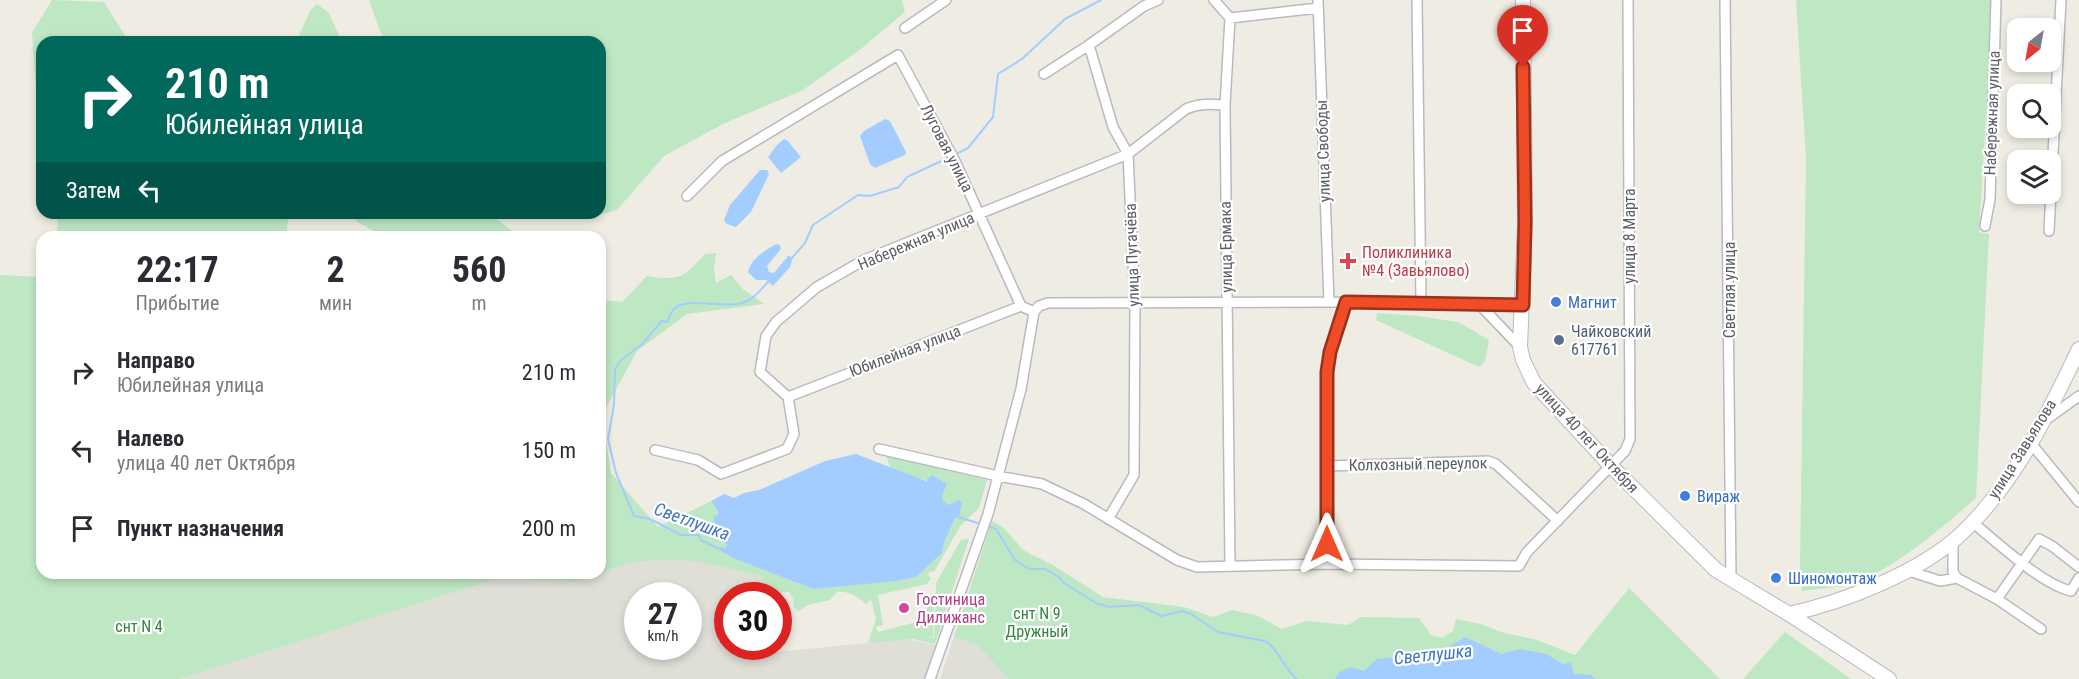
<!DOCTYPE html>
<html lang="ru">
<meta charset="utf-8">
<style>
:root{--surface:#fff;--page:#f7f7f7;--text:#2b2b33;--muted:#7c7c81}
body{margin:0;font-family:"Roboto Condensed",sans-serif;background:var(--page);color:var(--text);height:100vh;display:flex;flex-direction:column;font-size:22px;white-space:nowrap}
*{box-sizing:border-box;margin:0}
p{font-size:20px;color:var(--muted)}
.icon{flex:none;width:33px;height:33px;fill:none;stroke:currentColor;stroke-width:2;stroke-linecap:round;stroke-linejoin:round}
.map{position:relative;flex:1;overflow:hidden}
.side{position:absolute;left:36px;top:231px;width:570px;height:348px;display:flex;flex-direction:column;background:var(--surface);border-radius:18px;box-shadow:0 3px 9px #0003}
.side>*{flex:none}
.guide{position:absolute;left:36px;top:36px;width:570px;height:183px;border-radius:18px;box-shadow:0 3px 9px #0003;background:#00695c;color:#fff;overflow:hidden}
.needle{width:39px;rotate:211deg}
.tools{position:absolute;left:2007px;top:18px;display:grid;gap:12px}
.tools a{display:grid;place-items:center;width:54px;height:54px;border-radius:12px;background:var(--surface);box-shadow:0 3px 9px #0003;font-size:30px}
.speed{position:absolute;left:624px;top:582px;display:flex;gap:12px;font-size:30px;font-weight:700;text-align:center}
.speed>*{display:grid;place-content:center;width:78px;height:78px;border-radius:50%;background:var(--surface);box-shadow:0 3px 9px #0003;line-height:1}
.speed small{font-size:15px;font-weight:400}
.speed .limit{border:9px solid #d22;background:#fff;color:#111}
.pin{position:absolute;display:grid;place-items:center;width:51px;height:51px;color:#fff;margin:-62px -26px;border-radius:50% 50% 50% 0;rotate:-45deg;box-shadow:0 0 6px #0007}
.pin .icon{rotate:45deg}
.me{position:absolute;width:66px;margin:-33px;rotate:0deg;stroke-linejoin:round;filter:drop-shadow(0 0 4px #0008)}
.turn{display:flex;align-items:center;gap:21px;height:126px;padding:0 30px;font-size:27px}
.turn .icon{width:78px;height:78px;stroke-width:2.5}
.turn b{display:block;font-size:42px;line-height:51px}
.then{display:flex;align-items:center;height:57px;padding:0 30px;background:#0003;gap:12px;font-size:22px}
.eta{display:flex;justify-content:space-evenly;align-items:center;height:102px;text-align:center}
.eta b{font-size:36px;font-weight:700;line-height:42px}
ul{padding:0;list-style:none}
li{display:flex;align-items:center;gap:18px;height:78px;padding:0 30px}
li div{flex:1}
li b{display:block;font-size:22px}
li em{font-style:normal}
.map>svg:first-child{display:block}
.industrial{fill:#dfded7;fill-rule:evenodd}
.green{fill:#bee7c3}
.water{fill:#a3cdff}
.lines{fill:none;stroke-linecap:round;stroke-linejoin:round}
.stream{stroke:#a3cdff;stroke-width:2}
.street-casing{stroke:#b8bac0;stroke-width:12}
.secondary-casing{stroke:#b9bbc2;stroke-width:16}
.street{stroke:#fff;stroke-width:9}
.secondary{stroke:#fff;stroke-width:14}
.route-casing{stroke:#9c311a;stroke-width:15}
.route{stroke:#f04c28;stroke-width:10}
.health-dot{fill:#e0444e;stroke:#fff;stroke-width:2}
.shop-dot{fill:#3f7fe0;stroke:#fff;stroke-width:2}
.service-dot{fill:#5c6f8a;stroke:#fff;stroke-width:2}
.hotel-dot{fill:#d1479c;stroke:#fff;stroke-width:2}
.labels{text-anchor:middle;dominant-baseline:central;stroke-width:4.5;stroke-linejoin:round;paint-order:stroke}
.street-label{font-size:16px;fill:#5b5e64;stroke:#fff}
.health-label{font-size:16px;fill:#be3a42;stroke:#fff;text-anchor:start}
.shop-label{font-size:16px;fill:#366cbe;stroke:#fff;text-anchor:start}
.service-label{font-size:16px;fill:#4e5e75;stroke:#fff;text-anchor:start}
.hotel-label{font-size:16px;fill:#b23c85;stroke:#fff;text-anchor:start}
.park-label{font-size:16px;fill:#31853e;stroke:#fff}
.water-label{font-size:18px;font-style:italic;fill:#4074c7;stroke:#fff}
</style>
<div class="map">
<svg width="2079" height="679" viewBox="0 0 2079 679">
<rect width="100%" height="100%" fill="#efede3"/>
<path class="industrial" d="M655 560 696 561 762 576 766 593H763V595L728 596V646L776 647 777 652 908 639 936 645 925 679H180L499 578 576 582 629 563ZM638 596H688V646H638Z
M954 637 978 644 1008 679H940Z"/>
<path class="green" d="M52 0 104 2 129 42H42V129L38 121 32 33Z
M369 0H902L905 12 862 48 803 90 723 124 664 156 617 210 599 215 593 213H600V42H386L380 31Z
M1796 0H1993L1979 232 1989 234 1976 498C1945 525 1900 564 1862 580 1844 588 1821 588 1802 591L1800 566 1806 158Z
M317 4 329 13 342 42H296L310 11Z
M58 213H289L286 237H57Z
M348 213H488L521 237H385L359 223Z
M716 253 714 269 716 283 731 275 743 289 764 304 687 314 637 351 602 415 611 473 658 527 711 501 719 511 717 530 727 545 725 548H715L733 558 813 589 916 577 942 553 944 543 955 518 958 500 949 505 943 501 942 496 947 484 914 478 890 468 886 455 987 480 979 508 961 525 934 572 931 571 927 575 931 578 927 584 878 595 883 625 876 627 878 632 920 621 934 596 933 637 929 638H934L936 583 961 540 969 539 935 644 913 639 868 643 876 619 871 599 866 604C859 597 847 590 837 592L830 600 808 605 799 611 794 608 793 599 789 592 766 593 762 576 696 561 655 560 629 563 576 582 499 578 180 679H0V275L42 277V573H600V300L622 302 647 276C680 281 683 278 705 254Z
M1377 313 1418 316 1458 322 1489 340 1485 361 1479 367 1376 320Z
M992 521 1004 528 1023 550 1053 565 1103 597 1184 607 1213 617 1232 610 1256 615 1282 629 1306 621 1348 625 1361 617 1419 618 1431 635 1442 638 1453 631 1456 619 1481 624 1501 632 1537 640 1575 655 1629 588 1720 679H1008L978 645 954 637Z
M1785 632 1851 679H1743Z"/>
<path class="water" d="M885 119 890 121 906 152 905 155 875 168 870 164 860 136 864 131Z
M784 139 787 140 801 157 781 173 768 157 777 145Z
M760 170H767L769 174 751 212 736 227 727 224 724 220 730 205Z
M776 244 780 245 781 249 767 266 769 272 774 273 788 256H790L792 261 790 267 773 286 766 280H756L748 272C752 257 765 251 776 244Z
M856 454 926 481 932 475 947 484 942 496 943 501 949 505 958 500 962 502 959 517 955 518 944 543 942 553 916 577 896 581 813 589 733 558 712 546 725 548 727 545 717 530 713 517 718 514V511L711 501 724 494 734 498 744 493 759 490 825 461Z
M1465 637 1501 654 1520 649 1546 654 1563 664 1571 663 1574 674 1591 675 1596 679H1335L1340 672 1351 667 1364 671 1377 659 1439 653Z"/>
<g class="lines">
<path class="stream" d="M956 154 968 148 993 117 998 74 1022 59 1065 19 1101 0
M791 259 805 243 813 225 858 195 870 196 899 187 907 177 950 157
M958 517 981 524
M987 526 996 529 1015 560 1029 569H1045L1059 577 1064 583 1096 603 1108 607 1139 605 1161 616 1182 611 1191 614 1218 632 1265 641C1279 649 1284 669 1297 679
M717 548 701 540 699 535H681L650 519 634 516 616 473 608 439 614 405 615 369 621 360 641 345 662 321 667 322C669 318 671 312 674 309 686 295 728 311 747 301 755 298 762 288 768 282"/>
<g class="street-casing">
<path id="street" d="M1214 0 1230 18
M1318 0 1329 302
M1417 0 1421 302
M1725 0 1731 581
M905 28 946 0
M1089 45 1144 6 1158 0
M1044 74 1089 45 1113 127 1128 154 1135 304 1134 475 1108 519
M687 196 722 161 898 55 955 161 1021 306 1034 312
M1985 226 1990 199 1996 0
M2049 231 2061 0
M1479 304 1523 305
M1034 312 1039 306 1048 303 1329 302 1479 304 1520 347
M788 397 1021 306
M2047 419 2079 396
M2030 442 2079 502
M879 449 998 476 1042 484 1084 504 1177 560 1197 567 1327 564 1519 566 1527 552 1625 451 1630 439 1628 0
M655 450 698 460 721 474 787 449 794 434 788 397 760 372 766 336 776 322 817 287 864 260 1128 154 1186 109C1199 103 1211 104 1225 105
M1327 466 1488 461 1496 464 1558 521
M1972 522C1997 542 2041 584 2071 591L2079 578
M1953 540V572L1957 578 1997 599 2041 629
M1327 564V372L1330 352 1345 302
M1230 566 1225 105 1230 18 1318 8
M1906 570 1940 581 1957 578
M1997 599 2039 539 2052 546 2079 567
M930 679 988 514 1021 389 1034 312"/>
</g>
<g class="secondary-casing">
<path id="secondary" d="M1523 0 1525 222 1520 347 1523 360 1534 383 1610 465 1716 570 1789 614 1889 679
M1789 614C1844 602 1921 572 1962 533 2015 483 2048 414 2079 349"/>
</g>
<use href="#street" class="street"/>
<use href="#secondary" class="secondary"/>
</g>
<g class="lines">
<g class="route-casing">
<path id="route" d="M1327 544V372L1330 352 1346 302 1523 305 1525 222 1523 67"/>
</g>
<use href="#route" class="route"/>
</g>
<path class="health-dot" d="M1345 252h6v6h6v6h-6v6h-6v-6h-6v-6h6z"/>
<g class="shop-dot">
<circle cx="1556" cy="302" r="6"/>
<circle cx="1685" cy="496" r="6"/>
<circle cx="1776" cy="578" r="6"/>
</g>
<circle class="service-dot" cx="1559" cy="340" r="6"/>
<circle class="hotel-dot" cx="904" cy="608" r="6"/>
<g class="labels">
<g class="street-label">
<text transform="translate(1992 113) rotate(-88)">Набережная улица</text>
<text transform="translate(947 148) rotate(63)">Луговая улица</text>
<text transform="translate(1323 151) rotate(-92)">улица Свободы</text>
<text transform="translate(1629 236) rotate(-90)">улица 8 Марта</text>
<text transform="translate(916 241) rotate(-23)">Набережная улица</text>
<text transform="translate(1226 247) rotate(-91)">улица Ермака</text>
<text transform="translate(1132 255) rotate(-92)">улица Пугачёва</text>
<text transform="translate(1729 290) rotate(-90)">Светлая улица</text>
<text transform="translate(905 351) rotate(-21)">Юбилейная улица</text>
<text transform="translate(1587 438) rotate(47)">улица 40 лет Октября</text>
<text transform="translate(2022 449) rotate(-58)">улица Завьялова</text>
<text transform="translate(1418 464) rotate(-1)">Колхозный переулок</text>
</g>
<g class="health-label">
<text x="1362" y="252">Поликлиника<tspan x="1362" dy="18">№4 (Завьялово)</tspan></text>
</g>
<g class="shop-label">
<text x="1568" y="302">Магнит</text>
<text x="1697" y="496">Вираж</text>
<text x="1788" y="578">Шиномонтаж</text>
</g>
<g class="service-label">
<text x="1571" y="331">Чайковский<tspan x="1571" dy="18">617761</tspan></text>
</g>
<g class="hotel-label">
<text x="916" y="599">Гостиница<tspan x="916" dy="18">Дилижанс</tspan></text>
</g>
<g class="park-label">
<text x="1037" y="613">снт N 9<tspan x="1037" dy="18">Дружный</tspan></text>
<text x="139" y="626">снт N 4</text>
</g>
<g class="water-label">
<text transform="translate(692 521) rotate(20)">Светлушка</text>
<text transform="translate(1433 654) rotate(-6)">Светлушка</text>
</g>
</g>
</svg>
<div class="tools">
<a><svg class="needle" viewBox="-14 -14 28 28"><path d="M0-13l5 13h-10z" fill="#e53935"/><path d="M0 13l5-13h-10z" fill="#7c7c81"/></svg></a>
<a><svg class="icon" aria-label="search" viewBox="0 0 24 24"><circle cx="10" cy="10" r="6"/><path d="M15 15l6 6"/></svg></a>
<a><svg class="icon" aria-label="layers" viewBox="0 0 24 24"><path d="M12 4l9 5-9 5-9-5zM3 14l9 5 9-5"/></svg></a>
</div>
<div class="speed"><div>27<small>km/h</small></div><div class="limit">30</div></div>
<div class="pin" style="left:1523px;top:67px;background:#d93025"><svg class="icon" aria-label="arrive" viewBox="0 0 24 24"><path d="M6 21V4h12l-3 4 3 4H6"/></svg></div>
<svg class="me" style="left:1327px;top:544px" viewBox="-20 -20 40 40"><path d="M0-17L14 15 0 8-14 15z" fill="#f04c28" stroke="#fff" stroke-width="4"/></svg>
<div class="guide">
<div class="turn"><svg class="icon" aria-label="right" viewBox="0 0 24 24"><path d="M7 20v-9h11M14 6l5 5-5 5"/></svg><div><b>210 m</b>Юбилейная улица</div></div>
<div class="then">Затем<svg class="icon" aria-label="left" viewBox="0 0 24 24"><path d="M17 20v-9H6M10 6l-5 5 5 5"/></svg></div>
</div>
<section class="side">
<div class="eta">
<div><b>22:17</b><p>Прибытие</p></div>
<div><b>2</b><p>мин</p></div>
<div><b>560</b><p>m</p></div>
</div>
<ul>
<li><svg class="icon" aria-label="right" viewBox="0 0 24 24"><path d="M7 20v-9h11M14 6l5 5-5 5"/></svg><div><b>Направо</b><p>Юбилейная улица</p></div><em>210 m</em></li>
<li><svg class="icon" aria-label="left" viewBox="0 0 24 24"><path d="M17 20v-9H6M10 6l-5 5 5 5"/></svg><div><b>Налево</b><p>улица 40 лет Октября</p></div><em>150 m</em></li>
<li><svg class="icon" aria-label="arrive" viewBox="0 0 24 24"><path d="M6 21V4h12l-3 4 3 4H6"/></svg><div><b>Пункт назначения</b></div><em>200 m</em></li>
</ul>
</section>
</div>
